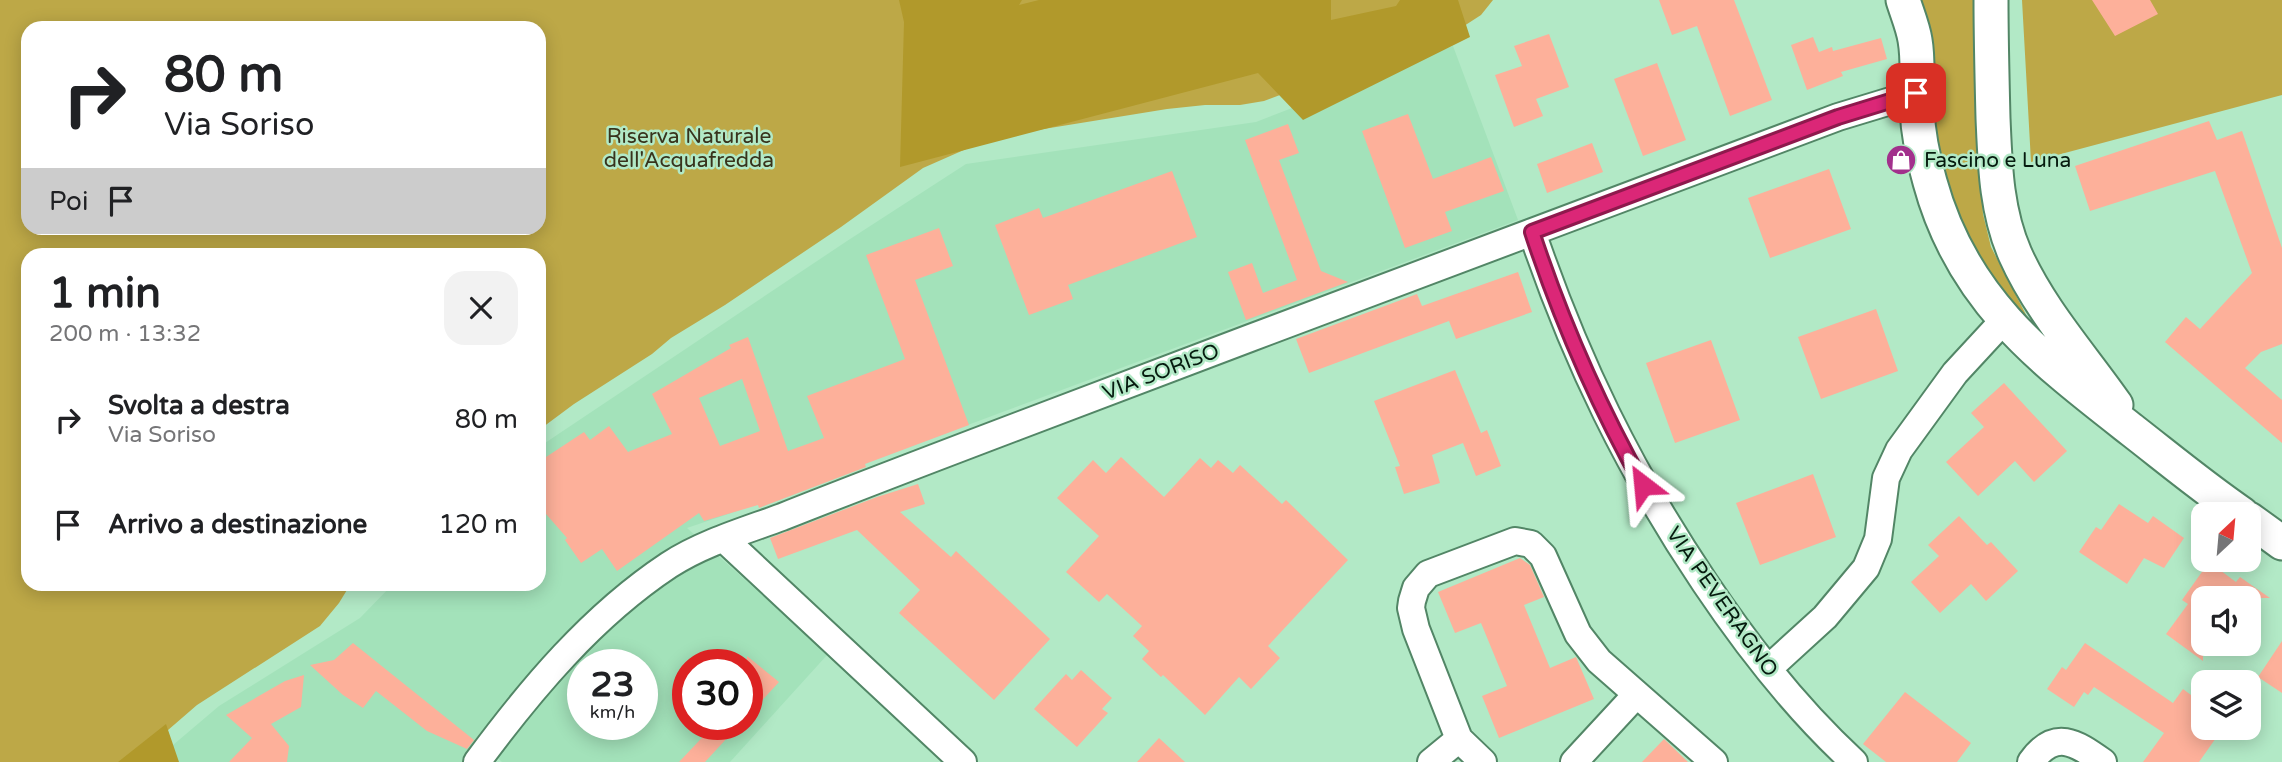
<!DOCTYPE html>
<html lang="it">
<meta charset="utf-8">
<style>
:root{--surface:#fff;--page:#f2f2f2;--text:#202124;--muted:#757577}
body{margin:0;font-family:"Varela Round",sans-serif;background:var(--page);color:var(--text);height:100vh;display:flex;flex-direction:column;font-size:26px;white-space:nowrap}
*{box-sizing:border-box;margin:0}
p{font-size:23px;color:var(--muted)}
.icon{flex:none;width:38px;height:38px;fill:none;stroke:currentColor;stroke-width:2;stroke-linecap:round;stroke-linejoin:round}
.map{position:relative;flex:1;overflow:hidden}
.sheet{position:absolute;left:21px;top:248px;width:525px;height:343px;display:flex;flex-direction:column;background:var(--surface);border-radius:21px;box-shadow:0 4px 18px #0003}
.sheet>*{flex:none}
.guide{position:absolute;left:21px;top:21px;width:525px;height:214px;border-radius:21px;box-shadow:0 4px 18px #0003;background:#fff;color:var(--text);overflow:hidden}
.needle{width:46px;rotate:26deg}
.buttons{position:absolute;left:2191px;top:502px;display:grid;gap:14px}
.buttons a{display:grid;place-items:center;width:70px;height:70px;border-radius:14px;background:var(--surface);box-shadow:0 4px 18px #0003;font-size:35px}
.speed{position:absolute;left:567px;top:649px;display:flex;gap:14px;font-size:35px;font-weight:700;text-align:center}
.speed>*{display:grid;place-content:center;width:91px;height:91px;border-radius:50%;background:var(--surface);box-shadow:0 4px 18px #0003;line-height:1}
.speed small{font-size:18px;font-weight:400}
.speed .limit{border:10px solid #d22;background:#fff;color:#111}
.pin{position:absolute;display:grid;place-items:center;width:60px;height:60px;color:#fff;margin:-30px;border-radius:14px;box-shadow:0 4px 10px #0006}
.me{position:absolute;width:77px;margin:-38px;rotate:331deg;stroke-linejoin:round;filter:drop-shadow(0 0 5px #0008)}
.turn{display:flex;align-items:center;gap:24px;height:147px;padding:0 28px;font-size:32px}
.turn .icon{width:91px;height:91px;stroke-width:2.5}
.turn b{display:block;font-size:49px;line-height:60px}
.then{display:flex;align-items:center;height:66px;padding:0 28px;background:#0003;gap:14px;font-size:26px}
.round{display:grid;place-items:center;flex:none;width:74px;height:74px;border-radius:21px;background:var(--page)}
.headline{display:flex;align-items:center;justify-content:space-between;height:119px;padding:0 28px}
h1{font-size:42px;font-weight:800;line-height:52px}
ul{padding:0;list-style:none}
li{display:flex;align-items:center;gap:21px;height:105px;padding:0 28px}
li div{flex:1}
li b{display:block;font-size:26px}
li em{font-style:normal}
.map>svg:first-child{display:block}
.built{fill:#a3e2ba;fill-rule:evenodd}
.green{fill:#bda847;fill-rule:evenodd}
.forest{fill:#b1992b}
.building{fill:#fdb09a;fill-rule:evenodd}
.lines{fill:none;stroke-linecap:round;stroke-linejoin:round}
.minor-casing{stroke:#528666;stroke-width:30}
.major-casing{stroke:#528666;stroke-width:37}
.minor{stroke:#fff;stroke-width:26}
.major{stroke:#fff;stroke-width:33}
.route-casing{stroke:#8e194d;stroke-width:18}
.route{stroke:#db2777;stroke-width:12}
.labels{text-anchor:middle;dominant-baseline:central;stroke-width:5;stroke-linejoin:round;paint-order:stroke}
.park-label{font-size:21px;fill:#38331c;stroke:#b2e9c6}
.poi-label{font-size:21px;fill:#061b0f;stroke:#b2e9c6;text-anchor:start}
.street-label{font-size:21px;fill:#061b0f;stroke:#b2e9c6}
</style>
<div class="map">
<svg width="2282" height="762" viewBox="0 0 2282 762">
<rect width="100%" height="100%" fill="#b2e9c6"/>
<path class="built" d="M1453 46 1518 220 737 511 687 528 828 654 730 762H502L487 748 477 762H153L219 706 360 618 392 585 539 584V447L847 241 966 164 1256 122ZM583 665H642V724H583ZM688 665H747V724H688Z"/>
<path class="green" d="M0 0H1493L1481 15 1464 26 1264 101 1240 105H1205L1167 109 1019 133 982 142 923 168 841 227 725 305 671 338 652 354 574 404 539 430V256H28V584L350 585 339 603 320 626 197 705 131 762H0ZM28 28H539V228H28Z
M1919 0H1977L1980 173 1983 214 1991 247 2040 342 2006 305 1939 184Z
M2022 0H2282V95L2031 162Z"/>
<path class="forest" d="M899 0H1022L1019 5 1039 0H1331V20L1396 6 1400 0H1458L1470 37 1303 120 1258 73 900 167 904 22Z
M166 724 179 762H118Z"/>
<path class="building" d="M1659 0H1734L1772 100 1730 116 1697 26 1672 35Z
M2092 0H2150L2158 14 2115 36Z
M1549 34 1569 87 1536 99 1543 116 1514 127 1495 75 1522 66 1514 46Z
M1813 37 1819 52 1832 47 1833 51 1881 38 1887 59 1841 72 1843 76 1807 90 1791 45Z
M1657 63 1686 140 1643 156 1614 79Z
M1408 114 1433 179 1491 157 1504 191 1445 212 1452 231 1405 248 1362 131Z
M2209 121 2217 140 2242 131 2282 248V344L2261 352 2245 368 2282 400V443L2165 342 2186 317 2200 329 2252 273 2215 171 2090 211 2075 166Z
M1288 124 1299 153 1279 160 1321 271 1348 282 1246 320 1228 272 1252 263 1263 293 1297 280 1245 140Z
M1592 143 1603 172 1547 193 1537 164Z
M1829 169 1851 229 1770 258 1748 198Z
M1172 171 1197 237 1068 285 1073 299 1029 315 995 225 1039 208 1043 218Z
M939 228 953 266 915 280 969 425 865 464 866 467 759 508 758 505 704 521 699 513 617 571 602 549 581 563 565 540 567 538 539 506V465L543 463V459L584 432 590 440 609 426 628 452 672 434 652 394 731 348 729 345 748 337 788 451 824 438 807 396 905 359 866 255ZM742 379 760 431 720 446 699 398Z
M1518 272 1532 312 1456 339 1449 321 1309 373 1296 339 1417 294 1422 306Z
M1876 309 1898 371 1821 399 1798 337Z
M1711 340 1740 420 1675 443 1646 363Z
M1455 370 1481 433 1487 430 1501 466 1476 476 1463 443 1432 455 1440 483 1404 494 1395 467 1400 466 1374 401Z
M2004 383 2067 451 2034 482 2015 461 1978 496 1946 462 1984 427 1971 413Z
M1121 457 1164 497 1200 458 1211 468 1218 460 1233 473 1240 465 1282 504 1286 500 1348 560 1268 646 1280 658 1251 689 1239 677 1205 715 1163 675 1161 677 1142 659 1149 651 1133 636 1142 626 1107 594 1099 602 1066 572 1099 536 1057 498 1093 460 1106 473Z
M1813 474 1836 537 1760 565 1736 503Z
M918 484 925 504 900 512 951 557 956 551 1050 639 994 700 899 613 920 590 857 530 778 559 770 538 877 497Z
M2119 504 2148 523 2153 516 2184 538 2164 568 2144 558 2127 584 2079 552 2096 527 2101 530Z
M1959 516 1987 545 1991 542 2018 571 1986 601 1971 584 1940 613 1911 582 1939 556 1928 545Z
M1520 558 1530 565 1544 597 1524 605 1550 668 1576 657 1594 699 1499 738 1482 696 1507 686 1481 623 1455 633 1438 592Z
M2209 562 2236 582 2240 577 2270 598H2203V661L2166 634 2188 604 2182 600Z
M2282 641V693L2258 677Z
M353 643 474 740 467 749 427 731 376 691 363 708 343 695 310 665 334 660Z
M2085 643 2173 703 2183 689 2203 704V728H2223L2199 762H2143L2164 733 2094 687 2088 695 2084 692 2074 707 2047 689 2062 667 2066 670Z
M747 656 779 682 747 717Z
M1081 670 1112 698 1102 709 1108 713 1077 747 1034 709 1066 674 1072 680Z
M304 675 301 707 271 724 289 746 287 762H229L252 738 226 715 285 681Z
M1905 692 1971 743 1957 762H1886L1863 744Z
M715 724H740L705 762H679Z
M1159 738 1185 762H1137Z
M1664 739 1688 762H1642Z"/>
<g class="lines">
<g class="minor-casing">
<path id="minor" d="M1532 232C1576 361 1629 470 1705 583 1748 647 1796 709 1854 762
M724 539 963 762
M1768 669 1825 617 1866 568 1878 539 1886 478 1899 450 1955 373 2004 320
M477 762C531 689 592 616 669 565 703 543 744 531 782 517 860 486 939 456 1018 426 1291 322 1565 220 1838 117L1917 93
M1431 762 1459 739
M1483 762 1459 739 1416 629 1411 608 1412 601 1416 588 1428 574 1515 541 1531 544 1543 556 1578 634 1599 661 1714 762
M1574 762 1636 695
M2031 762C2055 728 2076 743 2103 762"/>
</g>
<g class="major-casing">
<path id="major" d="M1903 0C1907 13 1913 27 1915 40 1919 63 1916 86 1917 109 1918 134 1923 158 1930 182 1962 300 2041 359 2133 431 2169 459 2204 488 2242 514
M1991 0C1991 39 1992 78 1993 118 1995 164 1996 211 2015 254 2040 310 2081 355 2116 405
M2249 519 2282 543"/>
</g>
<use href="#minor" class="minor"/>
<use href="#major" class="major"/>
</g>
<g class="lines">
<g class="route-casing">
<path id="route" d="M1643 485C1597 403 1561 320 1532 232L1838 117 1916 93"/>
</g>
<use href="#route" class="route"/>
</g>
<defs>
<g id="shop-disc" transform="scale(1.575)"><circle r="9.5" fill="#a2308c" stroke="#b2e9c6"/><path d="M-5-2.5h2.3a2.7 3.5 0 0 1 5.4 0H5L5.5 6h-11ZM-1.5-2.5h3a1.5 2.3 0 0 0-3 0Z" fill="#fff"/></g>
</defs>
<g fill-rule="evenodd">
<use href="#shop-disc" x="1901" y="160"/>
</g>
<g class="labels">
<g class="park-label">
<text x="689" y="136">Riserva Naturale<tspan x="689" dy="24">dell'Acquafredda</tspan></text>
</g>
<g class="poi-label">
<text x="1924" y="160">Fascino e Luna</text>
</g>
<g class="street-label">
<text transform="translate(1161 372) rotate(-21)">VIA SORISO</text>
<text transform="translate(1722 602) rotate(55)">VIA PEVERAGNO</text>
</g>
</g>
</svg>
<div class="buttons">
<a><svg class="needle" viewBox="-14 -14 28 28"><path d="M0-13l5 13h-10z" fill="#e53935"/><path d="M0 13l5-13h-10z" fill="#757577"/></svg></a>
<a><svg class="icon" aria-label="sound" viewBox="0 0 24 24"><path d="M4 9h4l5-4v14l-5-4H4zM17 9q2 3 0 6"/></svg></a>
<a><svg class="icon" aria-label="layers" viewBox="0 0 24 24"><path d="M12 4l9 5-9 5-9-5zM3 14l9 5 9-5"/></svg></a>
</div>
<div class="speed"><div>23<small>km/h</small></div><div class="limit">30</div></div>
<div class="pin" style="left:1916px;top:93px;background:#d93025"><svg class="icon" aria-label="arrive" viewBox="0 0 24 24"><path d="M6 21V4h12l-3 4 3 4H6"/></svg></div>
<svg class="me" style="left:1643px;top:485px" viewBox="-20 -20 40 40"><path d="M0-17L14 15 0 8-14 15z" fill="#db2777" stroke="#fff" stroke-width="4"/></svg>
<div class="guide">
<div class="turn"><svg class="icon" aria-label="right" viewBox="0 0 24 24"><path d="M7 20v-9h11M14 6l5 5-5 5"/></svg><div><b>80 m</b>Via Soriso</div></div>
<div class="then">Poi<svg class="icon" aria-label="arrive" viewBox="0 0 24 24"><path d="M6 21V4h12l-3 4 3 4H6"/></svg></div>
</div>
<section class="sheet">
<div class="headline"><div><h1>1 min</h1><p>200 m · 13:32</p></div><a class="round"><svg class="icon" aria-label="close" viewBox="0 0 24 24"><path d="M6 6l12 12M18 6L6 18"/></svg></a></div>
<ul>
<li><svg class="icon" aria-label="right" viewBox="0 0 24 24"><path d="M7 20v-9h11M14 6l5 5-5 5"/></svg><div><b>Svolta a destra</b><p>Via Soriso</p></div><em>80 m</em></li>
<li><svg class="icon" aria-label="arrive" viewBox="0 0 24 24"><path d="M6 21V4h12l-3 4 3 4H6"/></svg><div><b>Arrivo a destinazione</b></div><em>120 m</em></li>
</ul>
</section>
</div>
